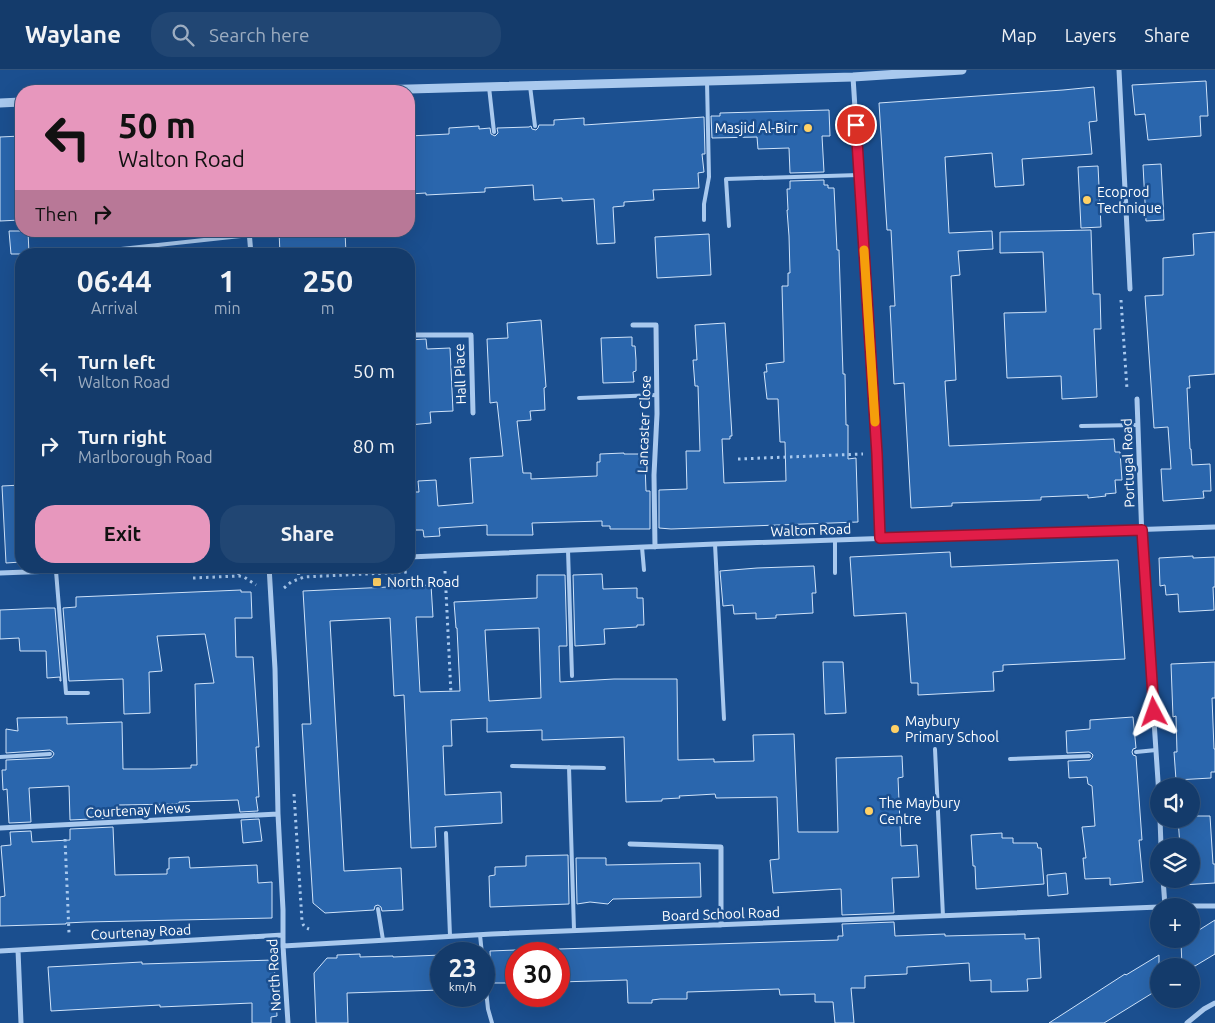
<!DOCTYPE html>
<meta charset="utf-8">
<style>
:root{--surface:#143b6b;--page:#214673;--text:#f1f3f6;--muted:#9dadc1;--line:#33557e;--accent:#e797bd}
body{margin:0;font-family:Ubuntu,sans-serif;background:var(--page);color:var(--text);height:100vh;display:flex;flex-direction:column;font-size:19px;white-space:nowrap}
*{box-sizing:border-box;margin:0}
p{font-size:16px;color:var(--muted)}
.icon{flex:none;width:28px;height:28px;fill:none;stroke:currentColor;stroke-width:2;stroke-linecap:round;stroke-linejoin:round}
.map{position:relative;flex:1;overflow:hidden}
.sheet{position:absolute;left:15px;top:178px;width:400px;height:325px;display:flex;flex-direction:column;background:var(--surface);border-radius:20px;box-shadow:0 5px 20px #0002,0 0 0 1px var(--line)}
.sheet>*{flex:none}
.hud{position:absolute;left:15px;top:15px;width:400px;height:152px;border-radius:20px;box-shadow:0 5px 20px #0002,0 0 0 1px var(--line);background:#e797bd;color:#111;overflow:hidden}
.fabs{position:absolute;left:1150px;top:708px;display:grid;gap:10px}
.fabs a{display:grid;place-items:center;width:50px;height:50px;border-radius:50%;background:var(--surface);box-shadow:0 5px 20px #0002,0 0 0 1px var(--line);font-size:25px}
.speed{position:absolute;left:430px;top:872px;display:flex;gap:10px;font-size:25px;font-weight:700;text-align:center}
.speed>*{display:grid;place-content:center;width:65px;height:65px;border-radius:50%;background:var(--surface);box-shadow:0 5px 20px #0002,0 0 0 1px var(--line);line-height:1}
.speed small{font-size:12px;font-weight:400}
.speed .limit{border:8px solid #d22;background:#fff;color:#111}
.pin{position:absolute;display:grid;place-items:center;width:42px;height:42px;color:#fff;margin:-21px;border:2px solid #fff;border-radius:50%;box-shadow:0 1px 5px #0007}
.me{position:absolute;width:55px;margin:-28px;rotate:356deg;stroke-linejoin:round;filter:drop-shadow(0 0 4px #0008)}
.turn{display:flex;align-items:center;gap:18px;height:105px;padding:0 20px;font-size:22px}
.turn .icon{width:65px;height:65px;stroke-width:2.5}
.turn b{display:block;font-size:35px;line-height:42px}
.then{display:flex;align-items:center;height:48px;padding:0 20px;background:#0003;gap:10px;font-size:19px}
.eta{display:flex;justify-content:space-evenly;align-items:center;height:85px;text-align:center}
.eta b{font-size:30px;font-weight:700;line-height:35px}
.cta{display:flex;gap:10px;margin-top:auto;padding:10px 20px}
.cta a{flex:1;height:58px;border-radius:20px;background:var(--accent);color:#111;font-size:20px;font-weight:700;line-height:58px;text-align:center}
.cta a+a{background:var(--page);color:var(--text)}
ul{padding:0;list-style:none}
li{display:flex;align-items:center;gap:15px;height:75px;padding:0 20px}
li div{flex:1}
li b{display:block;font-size:19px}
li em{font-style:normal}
header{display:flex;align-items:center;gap:30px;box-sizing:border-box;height:70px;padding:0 25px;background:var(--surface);border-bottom:1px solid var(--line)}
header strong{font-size:24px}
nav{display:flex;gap:28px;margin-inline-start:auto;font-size:18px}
.search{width:350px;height:45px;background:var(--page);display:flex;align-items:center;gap:12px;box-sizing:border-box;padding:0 18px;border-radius:20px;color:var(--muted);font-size:19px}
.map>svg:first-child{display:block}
.building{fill:#2a66ad;stroke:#cfe3fa;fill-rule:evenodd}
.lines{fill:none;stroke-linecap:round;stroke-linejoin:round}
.path{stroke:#a9c9ee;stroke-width:3;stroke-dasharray:2.5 4;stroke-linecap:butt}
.service{stroke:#a9c9ee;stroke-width:4}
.minor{stroke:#a9c9ee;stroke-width:5}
.tertiary{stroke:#a9c9ee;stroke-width:9}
.route-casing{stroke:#92132f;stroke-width:12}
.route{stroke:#e11d48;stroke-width:9}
.slow{stroke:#f59e0b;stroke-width:9}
.poi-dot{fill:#ffd166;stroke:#1b4f8f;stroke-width:2}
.labels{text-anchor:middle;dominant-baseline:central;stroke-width:5;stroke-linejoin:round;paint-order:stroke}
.poi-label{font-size:14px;fill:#fff;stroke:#1b4f8f;text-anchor:start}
.street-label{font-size:14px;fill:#fff;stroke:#1b4f8f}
</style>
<header>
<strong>Waylane</strong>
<div class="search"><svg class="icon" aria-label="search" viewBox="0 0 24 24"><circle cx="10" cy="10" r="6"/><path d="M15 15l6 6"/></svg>Search here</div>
<nav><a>Map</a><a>Layers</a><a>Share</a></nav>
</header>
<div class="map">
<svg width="1215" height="953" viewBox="0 0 1215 953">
<rect width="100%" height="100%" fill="#1b4f8f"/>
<path class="building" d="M1206 11 1208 46H1200L1201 66 1148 70 1145 44 1135 45 1132 15Z
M1094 17 1097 51 1089 52 1092 84 1022 89 1024 115 995 117 992 83 945 87 949 163 992 161 993 179 958 181 960 205 951 206 956 310 945 311 949 376 1114 369 1115 382H1120L1122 410H1115L1116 423 1105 424 1106 426 1088 428V425L1041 427V430L952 433V436L911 438 904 313 894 314 890 236H895L891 160H887L879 33 1063 20Z
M829 40 830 66H822L824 102 790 103 789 78 758 79 757 67 712 68 711 46H720V43Z
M704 47 705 84H702L704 102 698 103 699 118 653 120 654 130 624 132V136L613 137 615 173 597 174 594 129 562 131V128L534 130 533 115 485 118V122L426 125V123L409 124V66L449 64V58L479 56V59L490 58 491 64 495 66 498 63 497 58 529 57 531 56 532 59 536 60 538 58 539 55H554V50L584 48V55Z
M21 66V150L0 151V67Z
M1161 94 1164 150 1146 151 1143 95Z
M1098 96 1101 157 1081 158 1078 97Z
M824 110V115H828V118H834L837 180H839L843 304H845L846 355H848V389L856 388 858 452 671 459 659 458V420L687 419 686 381H700L698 316H695L693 290H697L695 255 725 253 732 366H730V369H722L724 413 786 411 785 372H780L778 329H767L764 302H767L766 294 784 292 782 216H788V203H790L789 166 787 140H788L787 119H790V111Z
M1091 160 1093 224H1100L1101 259H1094L1097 327 1062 329 1061 306 1007 308 1004 243 1046 242 1043 182 1000 183V162Z
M9 161H28L29 184H11Z
M279 161H345L346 184H280Z
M1215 162V304L1189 306 1190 318H1187L1190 379H1191L1192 395 1210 394 1211 421H1203L1204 428 1163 431 1161 399H1171L1168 357 1154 358 1145 226 1163 225V188L1194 185 1193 164Z
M709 164 711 205 657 208 655 167Z
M541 250 546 317 544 318 545 340 530 341 531 350 517 351 523 403H531V409L597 406V392H600V384L624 383V384H642L643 394H645L646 421H650V459H610V456H602V451L532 453 533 465H487V455L439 458 440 466 424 467 423 460H412L409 422H419L418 411 436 410 438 436 473 433 470 388 503 386 497 332 490 333 487 269 508 268 507 253Z
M632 267V276H635L636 290V301L633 302 634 312 603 313 601 268Z
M426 269 427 279 450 278 453 341 430 342 431 353 409 355V270Z
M21 415V492L6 493 2 416Z
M950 482 951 497 1118 490 1125 589 1003 595V601L993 602 994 621 918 625V613H911L906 543 854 546 850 487Z
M1193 486V488L1215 487V517H1213L1214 540 1179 542 1178 524 1166 525 1165 515 1160 516 1159 488Z
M814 496 816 523H812L813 543 776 545V548L756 549V543L734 544 733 535 723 536 720 501 757 498Z
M602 504 603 519 637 518V528H643L644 555H637V557L604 559 605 574 575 576 573 505Z
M537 505H565L567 576H559L560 612 614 609H677L678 690 714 689V692L754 691 753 665 794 664 798 762H838L836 688 902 686 903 707 898 708 901 776 917 775 919 807 892 808 894 843 842 845 841 819 773 823 770 790 779 789 777 727 716 728 715 724 698 725 679 726 680 728 662 729V731L626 732 624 667 542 670V660L487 662V648L451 650 452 676H443L445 725 501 722 502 753 435 757 436 777 411 778 404 625 394 626 390 548 330 551 344 801 401 798 403 840 382 841 381 837 378 835 375 836 374 840 325 843 313 833 302 654H311L303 521 431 515 433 547H416L420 622 460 621 457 558H456L454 532 537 528ZM539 558 541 628 489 631 485 560Z
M241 520V522H251L252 548H235L236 587H253L259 677H256L259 727H256L258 741 240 742 238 730 179 732V734L119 735 120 740H112V748L70 750 69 716 29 718 31 752 9 753 7 719 3 720 2 700H6V690L50 688 52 687 54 684 53 682 50 680 6 683V659L18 661 17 648 67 647V654L122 652 123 699H153L191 698V695H197L195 614 214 613 205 564 157 566 162 601 149 602 150 643 124 644 123 609 69 611 63 538 76 537V527Z
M47 538H55L61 611H60V607L47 608 46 581H20L19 568 0 569V540Z
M823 592H843L846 643 825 644Z
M1215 592V628H1212L1214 679H1215V702H1211V708L1176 710 1174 682H1177L1176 646 1173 647 1171 594Z
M1133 647 1136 678 1133 679 1132 682 1133 685 1136 686 1142 770H1139L1143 812 1110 815V808L1085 809 1083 788H1086L1082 757 1095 756 1092 716 1088 714 1087 707 1069 708 1068 691 1090 690 1092 688 1093 685 1091 683 1089 682 1067 683 1066 661 1090 659V650Z
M1191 746H1210L1213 794H1215V813L1182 815V809H1191V776H1180L1178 749H1191Z
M259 749 262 771 243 773 241 750Z
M113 757 115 805 167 804V799H169V788L189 787 190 798 257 795 258 813 272 812V848L86 852 66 853V854L0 856V827L5 826 1 776 11 775 10 762 31 761 32 772 70 770V759Z
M1002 763V768H1013V773H1037L1038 778H1041L1044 814 976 819 975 796H973L971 765Z
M568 785 569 834 490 837 489 806 495 805V797L526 796V786Z
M576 788H606V795L700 793 701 827 613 829 608 834 590 832 577 834Z
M1066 803 1068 824 1048 826 1047 805Z
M1215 850V884L1195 896H1182L1181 872 1185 869H1191V865Z
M894 852 895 866 945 864V866L1025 864V869L1039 868 1041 908 1027 909 1028 921 991 922V910L970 911 969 893 907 897V904L865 906V918H851L854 953H835L833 932H815V924L780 925 779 919 687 922V929H660L652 930V933H628L627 910 559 912V879L838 870V866H843L842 854Z
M516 880V913H491L490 881Z
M360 884V887L393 886V887L441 885V920L347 923 348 953H316L314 903 327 888H337V885Z
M1159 885V919L1104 953H1049L1125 904 1126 905Z
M274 890 277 946 271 947V953H252V933L160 937V935L51 941 48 897 142 892V894Z"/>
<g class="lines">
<path class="path" d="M1121 230 1127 319
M738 389 863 384
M238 496 239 506
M298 496 299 509
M445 501 451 624
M193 508 239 506 244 507 256 515
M284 518 291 512 304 507 407 502
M294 724 302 851C303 855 304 857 309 859
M65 769 69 863"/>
<path class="service" d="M530 16 535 56
M489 17 494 62
M704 150V134L709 107 707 11
M729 156 726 109 859 105
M75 184 250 165
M579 328 657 325
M1081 356 1138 355
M835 470V503
M715 474 724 649
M642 477 644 500
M568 480 572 606
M56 501 66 623H88
M935 679 943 846
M1136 682 1156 680
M0 687 50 684
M1010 689 1089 686
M512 696 604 698
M569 697 574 860
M446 763 450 866
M378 839 383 870
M480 865 482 884
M484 901 488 939 492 953"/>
<path class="minor" d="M1119 0 1130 219
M853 7 877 384 880 468
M249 161 251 184
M633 255H656L657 344 654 405 655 477
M409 265H471L473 343
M1137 329 1142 470 1159 726
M409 487 715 474 1215 457
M269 496 275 599 278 744 283 840V876L288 953
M0 503 185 496
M1160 749 1161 776
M0 758 278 744
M630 774 721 777V855
M1163 809 1165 836
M1186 836H1215
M283 876 492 864 1159 837
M18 880 21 953
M0 881 283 865
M1187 953 1204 939 1215 933"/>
<path class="tertiary" d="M337 21 853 7 962 0
M0 33 21 32"/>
</g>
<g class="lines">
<g class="route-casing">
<path id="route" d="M856 55 877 384 880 468 1142 460 1154 642"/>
</g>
<use href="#route" class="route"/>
<path class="slow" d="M864 180 875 352"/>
</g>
<g class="poi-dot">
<circle cx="808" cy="58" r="5"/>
<circle cx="1087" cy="130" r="5"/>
<rect x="372" y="507" width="10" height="10" rx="2.5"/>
<circle cx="895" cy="659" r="5"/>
<circle cx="869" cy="741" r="5"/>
</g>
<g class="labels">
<g class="poi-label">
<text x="798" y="58" text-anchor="end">Masjid Al-Birr</text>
<text x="1097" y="122">Ecoprod<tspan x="1097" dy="16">Technique</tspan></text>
<text x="387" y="512">North Road</text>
<text x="905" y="651">Maybury<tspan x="905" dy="16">Primary School</tspan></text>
<text x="879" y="733">The Maybury<tspan x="879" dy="16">Centre</tspan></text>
</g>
<g class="street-label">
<text transform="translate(460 304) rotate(-92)">Hall Place</text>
<text transform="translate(644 354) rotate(-88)">Lancaster Close</text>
<text transform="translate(1128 393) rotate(-92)">Portugal Road</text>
<text transform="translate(811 460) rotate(-2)">Walton Road</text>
<text transform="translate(138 740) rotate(-3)">Courtenay Mews</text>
<text transform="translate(721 844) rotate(-2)">Board School Road</text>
<text transform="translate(141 862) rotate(-3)">Courtenay Road</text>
<text transform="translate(274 905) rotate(-93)">North Road</text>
</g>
</g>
</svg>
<div class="fabs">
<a><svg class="icon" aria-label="sound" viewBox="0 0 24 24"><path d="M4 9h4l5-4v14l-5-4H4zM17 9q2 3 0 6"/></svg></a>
<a><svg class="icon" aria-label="layers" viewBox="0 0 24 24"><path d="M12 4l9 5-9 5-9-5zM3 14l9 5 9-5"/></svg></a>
<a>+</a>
<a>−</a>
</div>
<div class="speed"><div>23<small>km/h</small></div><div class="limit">30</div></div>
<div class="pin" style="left:856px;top:55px;background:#d93025"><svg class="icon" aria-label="arrive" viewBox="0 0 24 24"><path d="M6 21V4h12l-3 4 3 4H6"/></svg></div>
<svg class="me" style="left:1154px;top:642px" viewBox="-20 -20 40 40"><path d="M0-17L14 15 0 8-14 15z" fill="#e11d48" stroke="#fff" stroke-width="4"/></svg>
<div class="hud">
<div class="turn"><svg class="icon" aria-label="left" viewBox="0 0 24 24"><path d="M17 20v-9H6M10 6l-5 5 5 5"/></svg><div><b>50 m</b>Walton Road</div></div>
<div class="then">Then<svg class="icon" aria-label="right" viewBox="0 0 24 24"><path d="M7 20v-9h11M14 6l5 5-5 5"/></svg></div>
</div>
<section class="sheet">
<div class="eta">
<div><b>06:44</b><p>Arrival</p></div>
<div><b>1</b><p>min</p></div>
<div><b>250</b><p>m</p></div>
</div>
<ul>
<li><svg class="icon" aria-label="left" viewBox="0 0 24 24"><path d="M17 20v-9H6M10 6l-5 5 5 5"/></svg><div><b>Turn left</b><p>Walton Road</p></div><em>50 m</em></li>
<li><svg class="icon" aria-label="right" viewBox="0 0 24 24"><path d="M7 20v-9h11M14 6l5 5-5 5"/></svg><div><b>Turn right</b><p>Marlborough Road</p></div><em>80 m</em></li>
</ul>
<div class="cta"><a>Exit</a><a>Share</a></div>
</section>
</div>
